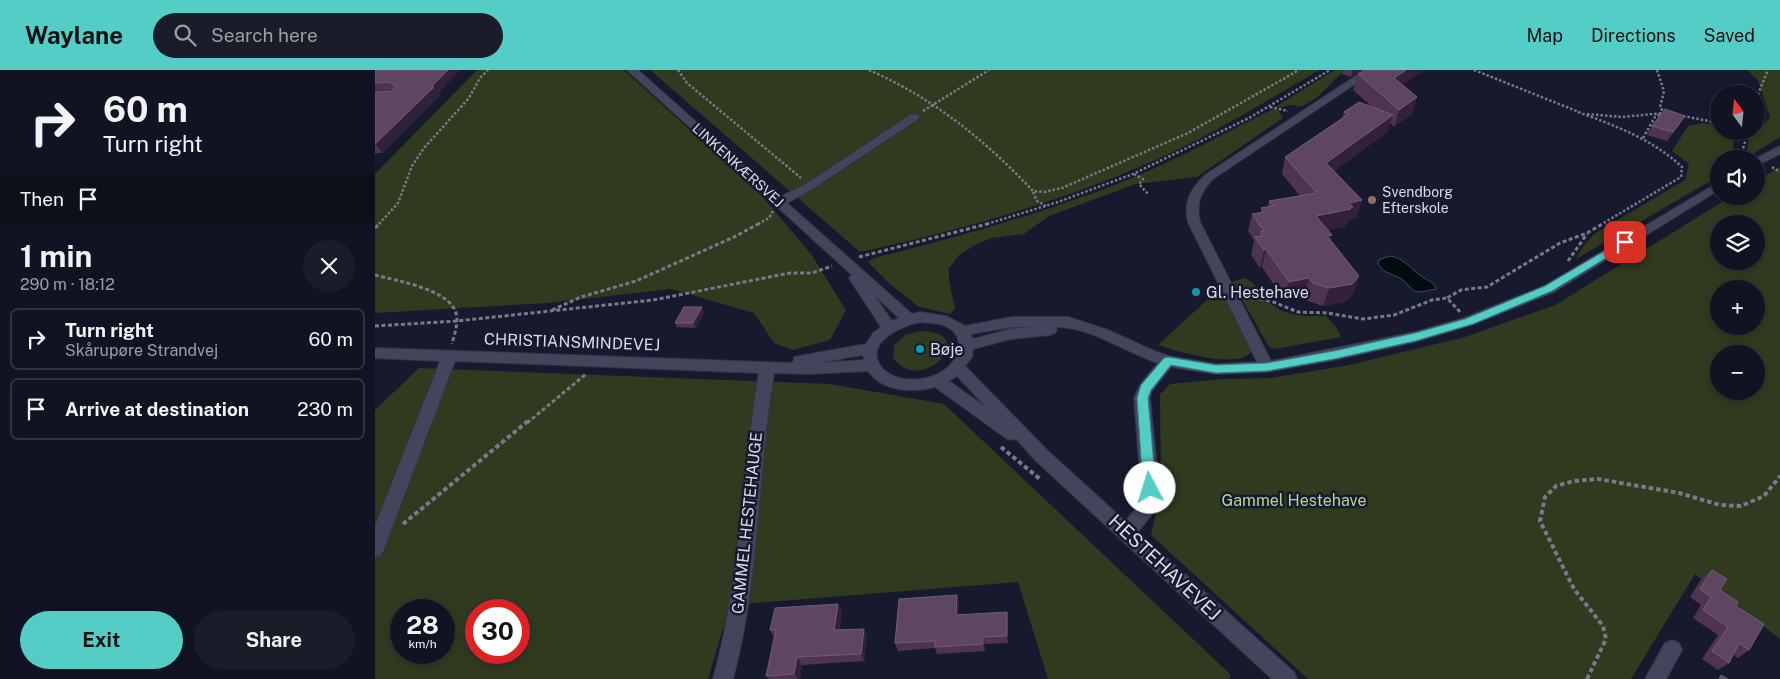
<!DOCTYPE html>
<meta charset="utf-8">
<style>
:root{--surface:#111322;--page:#1a1c2a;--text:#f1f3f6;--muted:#9c9ea5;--line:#303240;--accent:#54cdc7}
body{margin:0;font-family:"Public Sans",sans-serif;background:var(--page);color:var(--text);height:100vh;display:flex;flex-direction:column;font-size:19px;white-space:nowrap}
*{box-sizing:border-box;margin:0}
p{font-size:16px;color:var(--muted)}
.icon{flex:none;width:28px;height:28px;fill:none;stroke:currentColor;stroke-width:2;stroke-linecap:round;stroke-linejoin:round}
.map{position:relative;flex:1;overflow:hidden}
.details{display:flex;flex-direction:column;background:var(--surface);width:375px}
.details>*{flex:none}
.hud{background:#111322;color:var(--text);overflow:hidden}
.needle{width:32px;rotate:345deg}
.fabs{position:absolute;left:1335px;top:15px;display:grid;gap:10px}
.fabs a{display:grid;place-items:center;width:55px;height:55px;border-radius:50%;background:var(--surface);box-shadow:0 2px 8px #0003,0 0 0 1px var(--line);font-size:25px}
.speed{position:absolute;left:15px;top:529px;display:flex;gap:10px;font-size:25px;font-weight:700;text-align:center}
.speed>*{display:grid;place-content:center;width:65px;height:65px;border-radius:50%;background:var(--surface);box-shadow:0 2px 8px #0003,0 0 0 1px var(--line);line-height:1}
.speed small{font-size:12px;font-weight:400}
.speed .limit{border:8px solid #d22;background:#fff;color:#111}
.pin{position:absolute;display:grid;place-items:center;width:42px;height:42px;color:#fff;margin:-21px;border-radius:10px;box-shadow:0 2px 8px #0006}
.me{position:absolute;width:55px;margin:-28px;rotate:355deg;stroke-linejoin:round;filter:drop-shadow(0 0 4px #0008)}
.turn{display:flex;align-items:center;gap:18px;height:105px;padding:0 20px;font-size:22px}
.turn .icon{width:65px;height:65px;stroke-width:2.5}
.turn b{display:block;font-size:35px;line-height:42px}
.then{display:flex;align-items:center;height:48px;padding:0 20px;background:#0003;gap:10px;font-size:19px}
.round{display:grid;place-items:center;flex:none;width:52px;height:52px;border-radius:26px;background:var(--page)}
.overview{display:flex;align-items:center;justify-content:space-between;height:85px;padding:0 20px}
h1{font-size:30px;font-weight:700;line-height:38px}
.cta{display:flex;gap:10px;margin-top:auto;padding:10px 20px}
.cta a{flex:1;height:58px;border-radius:30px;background:var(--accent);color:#111;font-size:20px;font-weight:700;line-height:58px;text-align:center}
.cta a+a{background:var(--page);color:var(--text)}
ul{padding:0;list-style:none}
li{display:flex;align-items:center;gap:15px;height:62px;margin:0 10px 8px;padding:0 10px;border:2px solid var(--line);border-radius:8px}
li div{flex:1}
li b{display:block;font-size:19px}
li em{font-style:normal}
header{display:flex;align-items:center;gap:30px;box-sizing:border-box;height:70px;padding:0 25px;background:var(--accent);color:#111}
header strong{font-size:24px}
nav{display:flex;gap:28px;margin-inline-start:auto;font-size:18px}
.search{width:350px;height:45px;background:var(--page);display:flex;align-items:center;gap:12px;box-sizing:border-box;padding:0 18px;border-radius:28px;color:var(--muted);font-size:19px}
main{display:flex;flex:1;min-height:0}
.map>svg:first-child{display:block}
.green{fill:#2f3a1f;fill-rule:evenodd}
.water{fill:#000c10;stroke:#414a51}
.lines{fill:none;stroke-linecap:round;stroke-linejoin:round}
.minor-casing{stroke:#333444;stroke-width:2}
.path-far2{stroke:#787a8b;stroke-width:2.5;stroke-dasharray:2.5 2;stroke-linecap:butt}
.path-far1{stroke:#787a8b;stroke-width:3;stroke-dasharray:4 2.5;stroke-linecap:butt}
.path{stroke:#787a8b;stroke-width:4;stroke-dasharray:4.5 3;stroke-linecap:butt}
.minor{fill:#42455c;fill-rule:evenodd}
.wall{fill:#4f3450}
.shaded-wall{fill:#33213b}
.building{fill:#5e4660;stroke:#725d76}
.route{fill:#54cdc7;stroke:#378581}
.education-dot{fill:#8d6e63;stroke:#17192e;stroke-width:2}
.culture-dot{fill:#0f9aa8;stroke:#17192e;stroke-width:2}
.labels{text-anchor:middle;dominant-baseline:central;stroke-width:5;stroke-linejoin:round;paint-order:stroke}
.far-street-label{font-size:14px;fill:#dadcea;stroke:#17192e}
.far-poi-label{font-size:14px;fill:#dadcea;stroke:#17192e;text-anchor:start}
.poi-label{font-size:16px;fill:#dadcea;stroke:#17192e;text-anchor:start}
.street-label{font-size:16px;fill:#dadcea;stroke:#17192e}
.park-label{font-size:16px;fill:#b9d492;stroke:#17192e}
.near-street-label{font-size:19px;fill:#dadcea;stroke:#17192e}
</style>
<header>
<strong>Waylane</strong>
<div class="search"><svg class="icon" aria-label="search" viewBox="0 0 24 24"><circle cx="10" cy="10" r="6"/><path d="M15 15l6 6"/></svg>Search here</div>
<nav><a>Map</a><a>Directions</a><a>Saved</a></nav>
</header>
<main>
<section class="details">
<div class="hud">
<div class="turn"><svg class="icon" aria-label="right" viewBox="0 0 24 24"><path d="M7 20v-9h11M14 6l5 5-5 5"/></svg><div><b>60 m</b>Turn right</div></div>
<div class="then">Then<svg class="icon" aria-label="arrive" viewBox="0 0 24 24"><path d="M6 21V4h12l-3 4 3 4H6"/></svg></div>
</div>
<div class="overview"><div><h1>1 min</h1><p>290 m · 18:12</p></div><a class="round"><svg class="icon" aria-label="close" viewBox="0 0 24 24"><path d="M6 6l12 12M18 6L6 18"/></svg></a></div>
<ul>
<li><svg class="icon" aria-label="right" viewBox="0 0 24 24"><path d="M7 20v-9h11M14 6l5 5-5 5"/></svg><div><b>Turn right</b><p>Skårupøre Strandvej</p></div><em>60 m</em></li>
<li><svg class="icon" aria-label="arrive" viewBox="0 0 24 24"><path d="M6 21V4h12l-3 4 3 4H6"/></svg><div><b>Arrive at destination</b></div><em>230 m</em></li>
</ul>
<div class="cta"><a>Exit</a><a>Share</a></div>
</section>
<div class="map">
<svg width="1405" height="609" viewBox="0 0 1405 609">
<rect width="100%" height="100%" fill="#17192e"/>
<path class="green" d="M102 0H249L387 126 436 184 471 240 455 270 418 280 399 273 379 243 296 219 173 233 0 243V104Z
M275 0H945C898 27 852 56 802 80 704 127 592 159 485 182Z
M960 0H971C956 10 946 29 927 36 924 37 919 35 915 35 909 36 906 39 900 37Z
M1372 0H1405V67L1371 88 1374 66 1395 48 1383 10Z
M898 39 903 40 908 48 822 107 761 114 674 146 649 164 617 168 602 174 584 185 574 198V210L580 239 575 244 544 237 515 214 493 192 499 188C591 165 684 139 771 102 814 83 856 60 898 39Z
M1328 53 1344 55V61L1359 62 1358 89H1344V106L1201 189 1209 175 1219 164 1310 110 1314 94 1297 81 1313 56Z
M1405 97V569L1320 504 1256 609H933L776 465 786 422 785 324 795 314 848 309 895 308 938 301 974 295 1090 267 1180 235 1357 126H1381V111ZM1344 154H1381V191H1344ZM1344 219H1381V256H1344ZM1344 284H1381V321H1344Z
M869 208C882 213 885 223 894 232 909 247 933 246 951 246L961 257 966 267 900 279 894 277 857 212Z
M845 218 879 280C876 282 873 286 869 287 849 295 803 282 783 275Z
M546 261C609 263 543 328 518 287L519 275 530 265Z
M44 298 455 314 569 334 856 605 853 609H673L643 512 355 535 333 609H0V340ZM26 540H69V582H26ZM101 540H144V582H101Z"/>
<path class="water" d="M1014 186C1026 187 1034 196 1042 203 1048 208 1054 210 1060 215L1061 219 1045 222 1039 221 1027 209 1009 201 1003 194 1004 190Z"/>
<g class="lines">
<g class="minor-casing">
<path id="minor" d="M252 0H263L405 127 431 114 535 45H543L544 47 543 49 439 118 412 133 537 244 545 242 571 246 590 256 637 247H693L733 260 777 280 794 286 841 294 882 292 813 152C808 131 816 119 830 105L990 0H1001L838 109C825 123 821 133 825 152L896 291 1040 262 1089 248 1169 216 1344 112V120L1179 222 1099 254 1040 272 959 290 892 302 841 304 796 297 777 321 775 328 784 418 778 443 763 462 919 602 922 609H897L661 391 642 370 632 369 560 317C537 323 508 322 493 301L434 304 399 303C382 405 385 509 358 609H338C366 509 366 404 384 303L80 291 9 479 6 485 0 487V456L65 291 0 288V278L418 293 419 287 424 286 491 274 498 263 506 257 474 208 477 205ZM499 225 524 248 517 251ZM545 252C552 253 561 253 568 255 587 262 588 279 576 294 561 312 520 317 505 295 490 271 528 256 545 252ZM637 257H658L636 259 598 269 596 264ZM680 257C717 257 749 282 783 293L765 315 759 328 766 418 761 439 750 451 673 381 590 296 597 287 598 279 636 269 675 265 680 263 682 260ZM488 285 489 290 442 293ZM582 306 612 338 574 311Z
M1405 76V84L1381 96 1380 89Z
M1297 570 1304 573 1307 580 1291 609H1270L1290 573Z"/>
</g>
<path class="path-far2" d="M303 0 312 13 426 108
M494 0C558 28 610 70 658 121L669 122 687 118 813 63 924 0
M1099 0 1204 42
M1282 0 1289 21 1285 37 1289 43
M1381 29 1393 0
M895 37 913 41
M548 41 614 0
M1203 42C1241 56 1277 69 1307 97L1306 107 1227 154
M1212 44 1247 47 1289 43
M1308 46 1344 53
M1364 61 1369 64 1370 72 1365 89
M1268 68 1280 47 1286 44
M1397 97 1405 102
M759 104 768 109 764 114 774 125
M658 122 662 131 671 136
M4 154 23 133 37 96 49 78 94 28 105 8 113 0
M383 154 394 148 398 141
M612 154 683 132 758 104 874 48 955 0"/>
<path class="path-far1" d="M0 158 5 153
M484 187 616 153
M1193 191 1212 164
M0 205C22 211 74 219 81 243 84 253 79 265 77 274
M872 227 896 231 923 242 952 243 988 249 1019 245 1057 230 1072 228
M177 240 206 227 261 211 359 167 385 153
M1085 242 1072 228 1086 220 1112 217 1185 173 1212 163 1229 153
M0 256 82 251 278 230 415 203H437L457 196
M152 353 211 304"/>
<path class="path" d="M626 377 665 409
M28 454 153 351
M1212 609 1231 569 1228 556 1199 519 1165 451 1170 427 1181 416 1199 411 1223 409 1304 423 1345 435 1366 436 1389 426 1405 406"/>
<use href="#minor" class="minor"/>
</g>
<path class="wall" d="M0 0 64 23 65 25 7 83H1L0 85V22L19 20 0 21Z
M968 0H987L976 7 967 4Z
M989 0H1049L1027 15 1037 44 1019 57 1015 53 1012 62 959 101 987 130 981 148 974 149 970 157 953 160 956 170 984 206 978 224 970 232 948 236 933 231 929 226 909 230 887 197 885 198 876 185 879 170 873 161 877 144 886 142V138L893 137 894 131 925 126 907 104 910 87 967 48 969 42 997 37 978 20 983 4Z
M1305 54 1292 71 1272 65 1277 56Z
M329 242 321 258 302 257 300 253Z
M1337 500 1345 520 1361 536 1374 580 1363 588 1358 584 1354 593 1343 600 1327 589 1343 565 1318 548 1326 535 1315 527 1327 508Z
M584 533 583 545 632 542 633 550V573L610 574V581L562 584 560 578 523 581 520 573Z
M463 534 467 542 464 560 492 566 489 591 427 595 425 609H394L391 606 399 567 395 560Z"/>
<path class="shaded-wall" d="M73 0H85L64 23 65 25 7 83 1 74Z
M978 0H987L976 7Z
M1031 0H1049L1014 24 1019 8Z
M1042 27 1037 44 1019 57 1024 40Z
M1018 45 1012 62 947 110 951 93Z
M1310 46 1305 54 1292 71 1298 62Z
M987 130 981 148 974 149 970 157 937 163 941 146 974 133Z
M957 165 952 182V166Z
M891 179 887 197 885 198 889 180Z
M984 206 978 224 970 232 948 236 954 218Z
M934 208 929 226 909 230 914 212Z
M327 237 329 242 321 258 318 253Z
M582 525 584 533 583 553 581 545Z
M463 534 467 542 463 568 459 560Z
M632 542 633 550V573L632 566Z
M489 559 492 566 489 591 486 584Z
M608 567 610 574V581L608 574Z
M422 587 427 595 425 609H423L419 604Z"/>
<path class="building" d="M0 0H73L56 17H59L0 74V22L18 21 21 16 14 12 0 13Z
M989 0H1031L1019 8 1042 27 1024 40 983 4Z
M984 32 1018 45 951 93 987 130 974 133 978 137 974 138 976 139 941 146 957 165 952 166 984 206 977 214 954 218 938 213 934 208 914 212 891 179 889 180 880 167 888 166 885 162 889 161 877 144 889 142 886 138 898 136 894 131 942 123 910 87 974 44 969 42Z
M1290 39 1310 46 1298 62 1277 56Z
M309 237H327L318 253H300Z
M1337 500 1352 509 1345 520 1363 532 1361 536 1389 554 1374 580 1364 573 1354 593 1337 581 1353 557 1328 540 1336 527 1325 519Z
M582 525 581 545 632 542V566L608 567V574L560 577V571L520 573 524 529Z
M463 534 459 560 489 559 486 584 422 587 419 604 391 606 401 560H395L400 538Z
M1346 605 1353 609H1344Z"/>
<path class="route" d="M1250 169 1254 170V174L1177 221 1098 254 1040 271 959 289 892 301 841 303 796 295 776 320 773 328 781 418 779 422 775 424 770 422 768 418 762 328 766 315 789 288 793 287 841 295 892 293 959 281 1040 263 1090 249 1170 216Z"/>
<circle class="education-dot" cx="997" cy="130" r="5"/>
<g class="culture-dot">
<circle cx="821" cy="222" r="5"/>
<circle cx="545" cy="279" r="5"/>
</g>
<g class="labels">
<g class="far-street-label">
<text transform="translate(363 95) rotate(42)">LINKENKÆRSVEJ</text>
</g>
<g class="far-poi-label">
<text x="1007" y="122">Svendborg<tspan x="1007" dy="16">Efterskole</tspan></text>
</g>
<g class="poi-label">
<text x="831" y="222">Gl. Hestehave</text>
<text x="555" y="279">Bøje</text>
</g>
<g class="street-label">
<text transform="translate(197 272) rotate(2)">CHRISTIANSMINDEVEJ</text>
<text transform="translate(372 453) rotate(-84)">GAMMEL HESTEHAUGE</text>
</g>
<g class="park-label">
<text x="919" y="430">Gammel Hestehave</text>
</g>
<g class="near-street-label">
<text transform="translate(790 497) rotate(43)">HESTEHAVEVEJ</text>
</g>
</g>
</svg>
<div class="fabs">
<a><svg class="needle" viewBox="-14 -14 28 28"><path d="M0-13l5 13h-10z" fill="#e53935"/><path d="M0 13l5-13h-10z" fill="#9c9ea5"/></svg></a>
<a><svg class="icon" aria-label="sound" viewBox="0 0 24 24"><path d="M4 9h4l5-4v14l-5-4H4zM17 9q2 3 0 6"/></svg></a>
<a><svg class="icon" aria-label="layers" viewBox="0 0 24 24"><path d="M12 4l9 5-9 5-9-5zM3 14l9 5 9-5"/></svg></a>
<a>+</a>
<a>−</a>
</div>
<div class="speed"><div>28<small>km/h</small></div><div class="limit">30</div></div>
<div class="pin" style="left:1250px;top:172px;background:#d93025"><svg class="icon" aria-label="arrive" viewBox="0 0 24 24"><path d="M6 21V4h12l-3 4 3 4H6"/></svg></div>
<svg class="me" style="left:775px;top:418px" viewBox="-20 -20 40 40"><circle r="19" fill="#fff"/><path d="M0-13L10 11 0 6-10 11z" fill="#54cdc7"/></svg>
</div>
</main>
